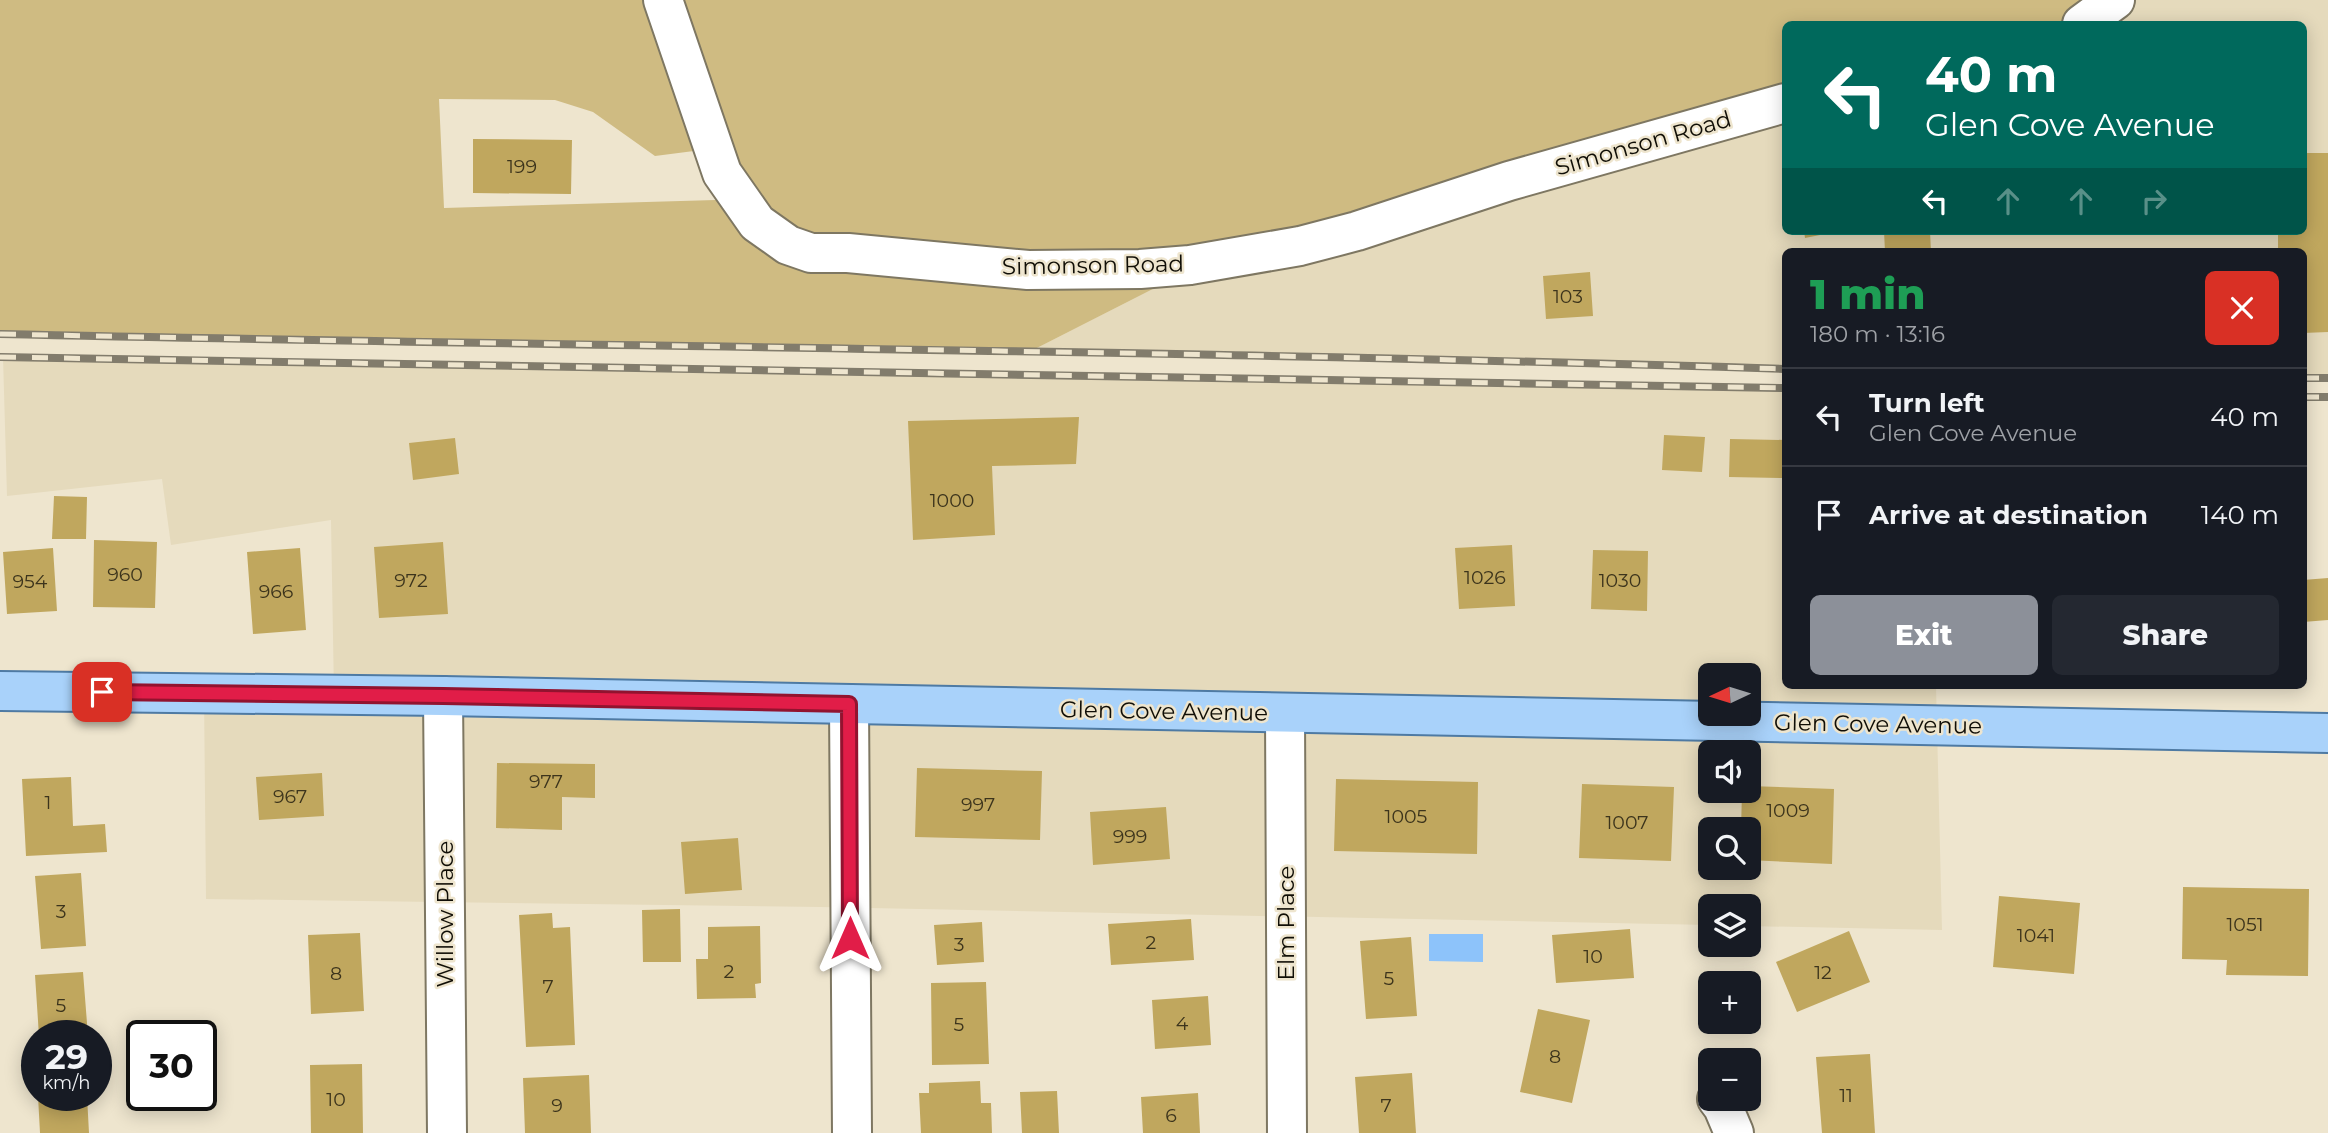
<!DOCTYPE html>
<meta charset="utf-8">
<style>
:root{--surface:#171b24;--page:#242831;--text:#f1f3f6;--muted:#9ea1a6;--line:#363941;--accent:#8c9099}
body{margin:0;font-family:Montserrat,sans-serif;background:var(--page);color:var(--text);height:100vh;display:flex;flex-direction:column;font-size:26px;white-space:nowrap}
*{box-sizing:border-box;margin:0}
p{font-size:23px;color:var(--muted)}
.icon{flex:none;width:38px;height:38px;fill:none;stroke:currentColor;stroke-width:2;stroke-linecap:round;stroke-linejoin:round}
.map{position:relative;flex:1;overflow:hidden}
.details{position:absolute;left:1782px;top:248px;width:525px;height:441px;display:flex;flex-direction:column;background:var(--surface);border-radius:10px;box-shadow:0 4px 18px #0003}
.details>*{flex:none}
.guide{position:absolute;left:1782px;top:21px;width:525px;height:214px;border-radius:10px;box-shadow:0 4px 18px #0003;background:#00695c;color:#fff;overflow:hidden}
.needle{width:46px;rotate:266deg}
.fabs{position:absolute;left:1698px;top:663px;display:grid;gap:14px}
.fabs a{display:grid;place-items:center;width:63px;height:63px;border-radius:10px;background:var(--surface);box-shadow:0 4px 18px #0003;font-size:35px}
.speed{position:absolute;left:21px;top:1020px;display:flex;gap:14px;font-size:35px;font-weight:700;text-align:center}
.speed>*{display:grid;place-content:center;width:91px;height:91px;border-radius:50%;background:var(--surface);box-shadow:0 4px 18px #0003;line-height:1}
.speed small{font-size:18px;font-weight:400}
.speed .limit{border:4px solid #111;border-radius:10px;background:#fff;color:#111}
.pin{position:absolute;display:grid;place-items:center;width:60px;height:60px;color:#fff;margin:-30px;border-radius:14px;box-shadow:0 4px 10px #0006}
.me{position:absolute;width:77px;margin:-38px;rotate:0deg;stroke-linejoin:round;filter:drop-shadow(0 0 5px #0008)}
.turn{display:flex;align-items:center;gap:24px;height:147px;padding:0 28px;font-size:32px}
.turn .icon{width:91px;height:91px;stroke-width:2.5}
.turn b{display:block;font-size:49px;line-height:60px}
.lanes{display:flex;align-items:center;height:66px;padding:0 28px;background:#0003;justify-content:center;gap:35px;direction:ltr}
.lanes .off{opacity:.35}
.round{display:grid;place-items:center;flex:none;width:74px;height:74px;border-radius:10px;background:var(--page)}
.head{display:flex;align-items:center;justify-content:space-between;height:119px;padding:0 28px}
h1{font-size:42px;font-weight:800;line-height:52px;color:#1e9e55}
.primary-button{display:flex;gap:14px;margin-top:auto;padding:14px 28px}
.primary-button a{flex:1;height:80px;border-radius:10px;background:var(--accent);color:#fff;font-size:28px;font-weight:800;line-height:80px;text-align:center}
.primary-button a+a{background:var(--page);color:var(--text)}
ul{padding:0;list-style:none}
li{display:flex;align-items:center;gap:21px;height:98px;padding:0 28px;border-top:2px solid var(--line)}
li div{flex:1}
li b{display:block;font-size:26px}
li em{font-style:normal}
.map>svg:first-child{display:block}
.built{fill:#e5dabc;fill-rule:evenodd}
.green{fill:#cfbb82;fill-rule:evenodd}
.water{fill:#8dc3fa}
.building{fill:#c0a75e}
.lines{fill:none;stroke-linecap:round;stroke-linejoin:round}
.minor-casing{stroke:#7e7762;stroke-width:42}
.major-casing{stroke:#4e7aa3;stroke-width:42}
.minor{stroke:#fff;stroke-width:38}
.major{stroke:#a9d2fa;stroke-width:38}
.rail-casing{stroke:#827c6c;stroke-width:8}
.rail{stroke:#eee5ce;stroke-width:5;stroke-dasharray:16;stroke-linecap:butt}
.route-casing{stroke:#92132f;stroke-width:18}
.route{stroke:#e11d48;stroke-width:12}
.labels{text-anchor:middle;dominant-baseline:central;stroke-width:5;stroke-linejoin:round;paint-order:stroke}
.number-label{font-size:19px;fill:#3c341c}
.street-label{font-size:23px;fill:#100e06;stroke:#eee5ce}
</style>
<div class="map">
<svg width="2328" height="1133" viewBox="0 0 2328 1133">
<rect width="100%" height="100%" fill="#eee5ce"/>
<path class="built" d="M2112 0H2328V379L2303 378V252H1785V369L1528 361 1027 353 1202 264 1785 103V231H2303V24H2081Z
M3 357 839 375 1785 388V686H1936L1942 930 1748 926V906H1710V925L821 907 206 899 204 693 334 694 331 520 171 545 162 479 7 496ZM1710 676H1748V714H1710ZM1710 752H1748V791H1710ZM1710 830H1748V868H1710Z"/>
<path class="green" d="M0 0H2112L2081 24H1785V103L1202 264 1027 353 0 334ZM439 99 555 100 593 112 655 156 725 147 750 199 444 208Z"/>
<path class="water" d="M1429 934H1483V962L1429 961Z"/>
<path class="building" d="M473 139 572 140 571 194 473 193Z
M2303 153H2328V332L2303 333V252H2278V231H2303Z
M1804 231H1835V232L1805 238Z
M1884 231H1930L1931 252H1885Z
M1590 272 1593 316 1546 319 1543 276Z
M1079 417 1076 464 992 466 995 535 913 540 908 421Z
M1664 435 1705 437 1702 472 1662 470Z
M455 438 459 474 413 480 409 443Z
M1730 439 1785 440V478L1729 477Z
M54 496 87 497 86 539H52Z
M94 540 157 542 155 608 93 607Z
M443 542 448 614 379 618 374 547Z
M1512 545 1515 606 1459 609 1455 548Z
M53 548 57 611 7 614 3 552Z
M300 548 306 630 253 634 247 552Z
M1593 550 1648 551 1647 611 1591 609Z
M2328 578V620L2303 622V580Z
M497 763 595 764V798L562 797V830L496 828Z
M917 768 1042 771 1040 840 915 837Z
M322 773 324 816 259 820 256 777Z
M71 777 73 826 105 824 107 852 26 856 22 779Z
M1336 779 1478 782 1477 854 1334 851Z
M1582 784 1674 787 1671 861 1579 858Z
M1748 786 1834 789 1832 864 1748 860V830H1741L1742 791H1748Z
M1166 807 1170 859 1093 865 1090 812Z
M738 838 742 890 685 894 681 842Z
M81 873 86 946 41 949 35 876Z
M2183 887 2309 889 2308 976 2226 975 2227 960 2182 959Z
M1999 896 2080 903 2074 974 1993 967Z
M680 909 681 962H643L642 910Z
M552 913 553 928 570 927 575 1045 526 1047 519 915Z
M1191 919 1194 960 1111 965 1108 924Z
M982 922 984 962 937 965 934 925Z
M760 926 761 983 755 984 756 998 697 999 696 959H708V927Z
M1630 929 1634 978 1556 983 1552 935Z
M1849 931 1870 982 1797 1012 1776 962Z
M360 933 364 1011 311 1014 308 935Z
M1411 937 1417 1016 1366 1019 1360 941Z
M83 972 88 1036H39L35 975Z
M986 982 989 1064 932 1065 931 983Z
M1208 996 1211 1045 1155 1049 1152 1000Z
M1538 1009 1590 1020 1572 1103 1520 1092Z
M1870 1054 1875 1133H1822L1816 1057Z
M362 1064 363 1133H311L310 1065Z
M1412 1073 1416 1133H1359L1355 1077Z
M589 1075 591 1133H525L523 1078Z
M980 1081 981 1103H991L992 1133H921L919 1093H929V1083Z
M1057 1091 1059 1133H1022L1020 1092Z
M1198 1093 1200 1133H1143L1141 1097Z
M38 1096H87L89 1133H40Z"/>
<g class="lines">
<g class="minor-casing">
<path id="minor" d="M663 0 722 173 757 223 788 245 811 253H848L1028 270 1140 269 1190 265 1300 246 1357 231 1509 181 1785 103
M2082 24 2115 0
M443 696 447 1133
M849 704 852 1133
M1285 714 1287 1133
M1717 1099 1723 1107 1734 1133"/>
</g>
<g class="major-casing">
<path id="major" d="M0 691 443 696 2328 733"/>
</g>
<use href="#minor" class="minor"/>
<use href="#major" class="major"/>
<g class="rail-casing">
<path id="rail" d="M0 334C595 347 1190 350 1785 369
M0 357 1785 388
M2303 378H2328
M2303 397H2328"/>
</g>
<use href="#rail" class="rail"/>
</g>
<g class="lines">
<g class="route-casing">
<path id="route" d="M102 692 443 696 849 704 850 938"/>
</g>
<use href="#route" class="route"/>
</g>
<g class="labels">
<g class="number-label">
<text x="522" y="166">199</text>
<text x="1568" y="296">103</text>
<text x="952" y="500">1000</text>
<text x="125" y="574">960</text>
<text x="1485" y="577">1026</text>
<text x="411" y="580">972</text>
<text x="1620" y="580">1030</text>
<text x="30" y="581">954</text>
<text x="276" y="591">966</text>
<text x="546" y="781">977</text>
<text x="290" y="796">967</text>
<text x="48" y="802">1</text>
<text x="978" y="804">997</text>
<text x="1788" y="810">1009</text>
<text x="1406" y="816">1005</text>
<text x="1627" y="822">1007</text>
<text x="1130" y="836">999</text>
<text x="61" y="911">3</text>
<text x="2245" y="924">1051</text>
<text x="2036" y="935">1041</text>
<text x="1151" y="942">2</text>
<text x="959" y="944">3</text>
<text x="1593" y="956">10</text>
<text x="729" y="971">2</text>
<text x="1823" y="972">12</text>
<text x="336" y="973">8</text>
<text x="1389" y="978">5</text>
<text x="548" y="986">7</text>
<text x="61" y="1005">5</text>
<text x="1182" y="1023">4</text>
<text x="959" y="1024">5</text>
<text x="1555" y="1056">8</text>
<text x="1846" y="1095">11</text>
<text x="336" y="1099">10</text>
<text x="557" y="1105">9</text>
<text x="1386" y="1105">7</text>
<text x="1171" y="1115">6</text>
</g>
<g class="street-label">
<text transform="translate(1643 143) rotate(-16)">Simonson Road</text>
<text transform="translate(1093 265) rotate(-1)">Simonson Road</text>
<text transform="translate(1164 711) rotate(1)">Glen Cove Avenue</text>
<text transform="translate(1878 724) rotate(1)">Glen Cove Avenue</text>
<text transform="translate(445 914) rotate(-90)">Willow Place</text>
<text transform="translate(1286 923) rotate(-90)">Elm Place</text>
</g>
</g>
</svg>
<div class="fabs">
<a><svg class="needle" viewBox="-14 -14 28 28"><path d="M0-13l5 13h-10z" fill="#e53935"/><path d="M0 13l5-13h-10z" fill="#9ea1a6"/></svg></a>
<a><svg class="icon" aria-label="sound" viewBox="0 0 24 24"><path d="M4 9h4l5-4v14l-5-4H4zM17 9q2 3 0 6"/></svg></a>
<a><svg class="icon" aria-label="search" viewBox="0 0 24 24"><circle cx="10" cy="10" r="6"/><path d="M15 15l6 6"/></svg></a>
<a><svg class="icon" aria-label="layers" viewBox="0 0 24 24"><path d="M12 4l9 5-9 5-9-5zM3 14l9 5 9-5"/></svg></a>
<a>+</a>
<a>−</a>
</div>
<div class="speed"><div>29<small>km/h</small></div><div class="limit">30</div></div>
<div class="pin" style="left:102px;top:692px;background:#d93025"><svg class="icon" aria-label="arrive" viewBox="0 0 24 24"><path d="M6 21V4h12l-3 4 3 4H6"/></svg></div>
<svg class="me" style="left:850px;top:938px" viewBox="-20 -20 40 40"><path d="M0-17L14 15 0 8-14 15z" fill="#e11d48" stroke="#fff" stroke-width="4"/></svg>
<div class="guide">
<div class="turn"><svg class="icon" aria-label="left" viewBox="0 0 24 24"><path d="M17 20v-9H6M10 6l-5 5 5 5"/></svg><div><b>40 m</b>Glen Cove Avenue</div></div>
<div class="lanes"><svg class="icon" aria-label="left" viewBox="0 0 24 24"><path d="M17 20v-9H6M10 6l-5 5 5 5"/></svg><svg class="icon off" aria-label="ahead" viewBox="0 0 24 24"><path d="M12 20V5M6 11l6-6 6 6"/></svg><svg class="icon off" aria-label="ahead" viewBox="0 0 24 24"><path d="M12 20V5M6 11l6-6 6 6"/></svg><svg class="icon off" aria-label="right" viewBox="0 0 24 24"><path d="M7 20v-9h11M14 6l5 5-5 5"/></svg></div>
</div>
<section class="details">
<div class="head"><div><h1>1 min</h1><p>180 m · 13:16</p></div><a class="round" style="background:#d93025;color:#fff"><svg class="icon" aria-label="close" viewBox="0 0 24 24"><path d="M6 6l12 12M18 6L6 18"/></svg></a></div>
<ul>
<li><svg class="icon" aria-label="left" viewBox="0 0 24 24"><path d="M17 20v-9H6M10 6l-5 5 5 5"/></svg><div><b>Turn left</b><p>Glen Cove Avenue</p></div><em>40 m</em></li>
<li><svg class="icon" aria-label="arrive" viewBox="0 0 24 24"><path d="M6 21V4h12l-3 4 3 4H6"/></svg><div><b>Arrive at destination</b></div><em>140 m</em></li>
</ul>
<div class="primary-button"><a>Exit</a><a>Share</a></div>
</section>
</div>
